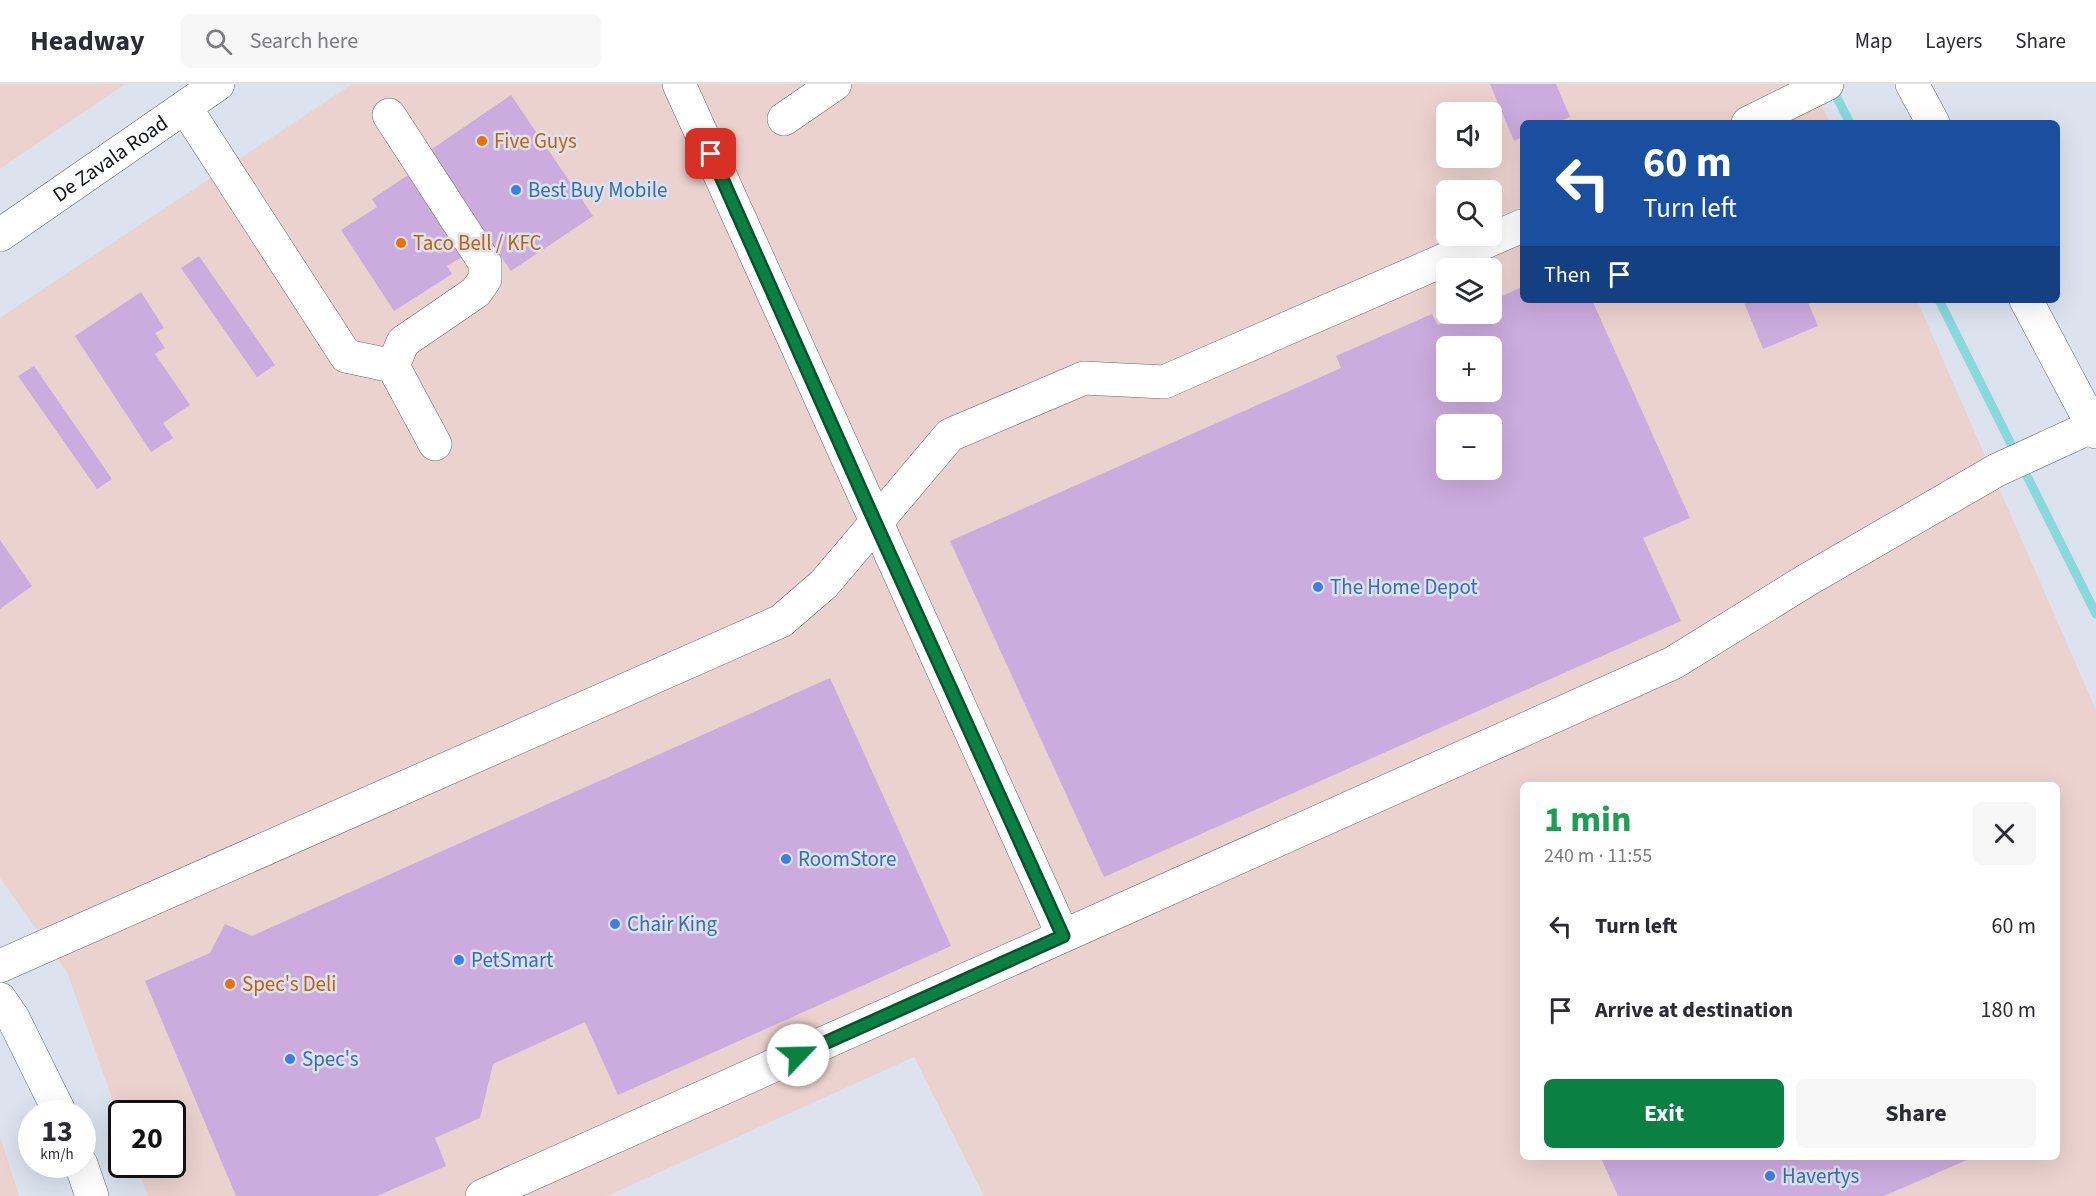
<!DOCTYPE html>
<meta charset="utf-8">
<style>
:root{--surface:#fff;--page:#f7f7f7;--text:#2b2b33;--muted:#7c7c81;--line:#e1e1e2;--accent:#0b8043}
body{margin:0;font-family:"Source Sans 3",sans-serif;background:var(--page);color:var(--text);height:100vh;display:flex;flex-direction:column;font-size:22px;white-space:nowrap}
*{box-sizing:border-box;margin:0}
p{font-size:20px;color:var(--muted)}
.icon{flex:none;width:33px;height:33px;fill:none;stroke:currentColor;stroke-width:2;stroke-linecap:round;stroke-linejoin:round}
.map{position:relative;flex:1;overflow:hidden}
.drawer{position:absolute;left:1520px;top:698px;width:540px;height:378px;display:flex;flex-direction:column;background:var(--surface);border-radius:9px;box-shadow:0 6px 24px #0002}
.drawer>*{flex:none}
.guide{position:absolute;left:1520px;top:36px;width:540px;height:183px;border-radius:9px;box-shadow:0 6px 24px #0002;background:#1a4fa0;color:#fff;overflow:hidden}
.buttons{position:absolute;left:1436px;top:18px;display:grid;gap:12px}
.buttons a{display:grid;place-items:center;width:66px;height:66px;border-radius:9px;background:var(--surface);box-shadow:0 6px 24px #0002;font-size:30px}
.speed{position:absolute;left:18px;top:1016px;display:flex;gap:12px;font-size:30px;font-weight:700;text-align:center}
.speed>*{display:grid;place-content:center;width:78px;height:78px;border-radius:50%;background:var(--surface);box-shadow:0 6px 24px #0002;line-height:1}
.speed small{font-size:15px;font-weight:400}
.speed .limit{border:3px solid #111;border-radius:9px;background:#fff;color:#111}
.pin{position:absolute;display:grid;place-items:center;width:51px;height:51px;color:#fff;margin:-26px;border-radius:12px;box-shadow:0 3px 9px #0006}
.me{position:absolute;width:66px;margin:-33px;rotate:66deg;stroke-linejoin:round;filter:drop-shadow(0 0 4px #0008)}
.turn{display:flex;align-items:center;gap:21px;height:126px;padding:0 24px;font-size:27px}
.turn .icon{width:78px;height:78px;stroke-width:2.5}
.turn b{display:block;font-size:42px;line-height:51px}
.then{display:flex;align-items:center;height:57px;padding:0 24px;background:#0003;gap:12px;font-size:22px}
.round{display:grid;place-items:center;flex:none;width:63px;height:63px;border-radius:9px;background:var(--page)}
.head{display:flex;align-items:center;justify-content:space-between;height:102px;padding:0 24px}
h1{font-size:36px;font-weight:700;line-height:45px;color:#1e9e55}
.button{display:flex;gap:12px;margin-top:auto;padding:12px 24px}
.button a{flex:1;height:69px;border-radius:9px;background:var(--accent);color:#fff;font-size:24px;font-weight:700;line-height:69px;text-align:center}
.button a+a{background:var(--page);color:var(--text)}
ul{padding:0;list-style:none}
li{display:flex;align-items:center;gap:18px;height:84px;padding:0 24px}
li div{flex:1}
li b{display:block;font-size:22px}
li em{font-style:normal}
header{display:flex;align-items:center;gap:36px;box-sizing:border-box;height:84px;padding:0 30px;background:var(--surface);border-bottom:2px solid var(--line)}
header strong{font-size:28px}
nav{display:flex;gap:33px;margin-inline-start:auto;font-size:21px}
.search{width:420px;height:54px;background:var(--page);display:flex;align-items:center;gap:15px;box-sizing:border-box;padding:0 21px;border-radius:9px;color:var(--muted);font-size:22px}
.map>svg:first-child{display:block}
.commercial{fill:#ecd2cf;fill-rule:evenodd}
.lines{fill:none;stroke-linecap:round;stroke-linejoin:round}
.stream{stroke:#88d8dc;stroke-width:9}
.building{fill:#ccabde;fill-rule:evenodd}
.minor-casing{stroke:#636872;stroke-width:34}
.major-casing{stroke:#636872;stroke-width:34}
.minor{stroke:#fff;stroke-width:33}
.major{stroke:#fff;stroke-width:33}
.route-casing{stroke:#07532c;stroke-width:15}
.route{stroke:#0b8043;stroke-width:10}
.food-dot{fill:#e8710a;stroke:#dce3ee;stroke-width:2}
.shop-dot{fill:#3f7fe0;stroke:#dce3ee;stroke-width:2}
.labels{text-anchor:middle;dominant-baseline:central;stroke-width:5;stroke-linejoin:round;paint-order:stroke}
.food-label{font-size:21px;fill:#c56008;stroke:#dce3ee;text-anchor:start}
.street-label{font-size:21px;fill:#111317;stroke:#dce3ee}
.shop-label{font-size:21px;fill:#366cbe;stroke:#dce3ee;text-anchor:start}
</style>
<header>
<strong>Headway</strong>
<div class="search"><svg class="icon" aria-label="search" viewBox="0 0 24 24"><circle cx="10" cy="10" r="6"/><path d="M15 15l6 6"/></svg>Search here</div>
<nav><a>Map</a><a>Layers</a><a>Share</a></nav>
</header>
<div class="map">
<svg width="2096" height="1112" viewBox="0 0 2096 1112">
<rect width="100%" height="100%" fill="#dce3ee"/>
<path class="commercial" d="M0 0H125L0 85Z
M352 0H1810L1831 39H1522V216H1917L2096 626V1112H984L914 973 607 1112H148L136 1080H172V1029H122L121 1039 67 888 0 794V234ZM1446 28H1491V74H1446ZM1446 106H1491V152H1446ZM1446 184H1491V230H1446ZM1446 262H1491V308H1446ZM1446 340H1491V386H1446ZM1522 700H2056V1072H1522Z
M0 1052 19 1112H0Z"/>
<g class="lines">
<path class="stream" d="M1832 4 1850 39
M1939 216 2096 530"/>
</g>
<path class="building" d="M1490 0H1556L1570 33 1555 39H1522V53L1514 57Z
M511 11 593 132 511 187 429 67Z
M408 91 462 173 447 182 452 190 394 227 341 146 377 123 372 115Z
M199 172 275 281 257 293 181 184Z
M1522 203V216H1592L1690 434 1643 454 1681 537 1104 793 950 457 1341 284 1336 272 1432 230 1438 241 1464 230H1491V217ZM1446 262H1491V308H1446ZM1446 340H1491V386H1446Z
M141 208 164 244 155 249 165 264 155 270 190 321 163 339 173 354 151 368 75 252Z
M1743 216H1807L1818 242 1763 265Z
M34 282 112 395 97 405 18 292Z
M0 456 32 502 0 525Z
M830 594 951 862 618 1011 585 938 493 980 480 1034 435 1054 446 1082 377 1112H236L145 897 210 869 225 840 252 852Z
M1600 1072H1976L1884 1112H1618Z"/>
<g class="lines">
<g class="minor-casing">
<path id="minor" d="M679 0 1063 852
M185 23 346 272 393 282 435 360
M389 31 485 179V195L476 208 403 258 393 282
M784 35 835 0
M1748 39 1827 0
M0 882 781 537 824 500 950 351 1084 294 1164 298 1522 142
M482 1112 1673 579 1807 496 1997 386 2093 342"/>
</g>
<g class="major-casing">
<g id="major">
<path d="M1912 0 1933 39"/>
<path id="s1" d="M0 151 218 0"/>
<path d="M2026 216 2096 348"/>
<path d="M0 915 13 934 60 1029"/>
<path d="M81 1080 92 1112"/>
</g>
</g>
<use href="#minor" class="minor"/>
<use href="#major" class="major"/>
</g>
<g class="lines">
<g class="route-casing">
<path id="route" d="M711 70 875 438 1063 852 798 971"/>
</g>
<use href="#route" class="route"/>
</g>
<g class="food-dot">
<circle cx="482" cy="57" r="6"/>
<circle cx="401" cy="159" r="6"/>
<circle cx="230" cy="900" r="6"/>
</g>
<g class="shop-dot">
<circle cx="516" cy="106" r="6"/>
<circle cx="1318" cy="503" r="6"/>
<circle cx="786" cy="775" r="6"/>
<circle cx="615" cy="840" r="6"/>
<circle cx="459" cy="876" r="6"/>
<circle cx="290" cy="975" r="6"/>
<circle cx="1770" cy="1092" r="6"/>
</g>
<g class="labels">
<g class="food-label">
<text x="494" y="57">Five Guys</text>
<text x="413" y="159">Taco Bell / KFC</text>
<text x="242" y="900">Spec's Deli</text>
</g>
<g class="street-label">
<text stroke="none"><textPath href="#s1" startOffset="134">De Zavala Road</textPath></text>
</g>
<g class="shop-label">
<text x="528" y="106">Best Buy Mobile</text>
<text x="1330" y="503">The Home Depot</text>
<text x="798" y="775">RoomStore</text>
<text x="627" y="840">Chair King</text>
<text x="471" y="876">PetSmart</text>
<text x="302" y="975">Spec's</text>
<text x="1782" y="1092">Havertys</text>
</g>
</g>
</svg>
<div class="buttons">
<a><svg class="icon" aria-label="sound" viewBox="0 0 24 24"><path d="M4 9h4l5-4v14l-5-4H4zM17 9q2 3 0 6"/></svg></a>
<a><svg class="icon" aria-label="search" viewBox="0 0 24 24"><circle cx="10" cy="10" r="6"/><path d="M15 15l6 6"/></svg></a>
<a><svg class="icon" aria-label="layers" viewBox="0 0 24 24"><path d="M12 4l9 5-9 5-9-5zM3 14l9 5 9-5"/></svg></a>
<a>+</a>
<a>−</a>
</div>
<div class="speed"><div>13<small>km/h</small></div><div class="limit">20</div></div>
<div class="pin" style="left:711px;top:70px;background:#d93025"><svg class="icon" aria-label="arrive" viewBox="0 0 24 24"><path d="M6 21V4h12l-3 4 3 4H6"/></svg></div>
<svg class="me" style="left:798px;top:971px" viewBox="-20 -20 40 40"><circle r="19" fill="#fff"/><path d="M0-13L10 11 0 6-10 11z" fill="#0b8043"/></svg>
<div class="guide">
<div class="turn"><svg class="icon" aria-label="left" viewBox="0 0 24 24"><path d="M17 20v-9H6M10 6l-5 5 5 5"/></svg><div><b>60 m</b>Turn left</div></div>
<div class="then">Then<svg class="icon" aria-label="arrive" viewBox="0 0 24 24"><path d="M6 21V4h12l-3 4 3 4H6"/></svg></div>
</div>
<section class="drawer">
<div class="head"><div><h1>1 min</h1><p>240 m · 11:55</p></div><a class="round"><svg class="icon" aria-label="close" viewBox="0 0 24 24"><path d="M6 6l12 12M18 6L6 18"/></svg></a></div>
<ul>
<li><svg class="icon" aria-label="left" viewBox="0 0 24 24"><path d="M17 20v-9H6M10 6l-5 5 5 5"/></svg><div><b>Turn left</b></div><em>60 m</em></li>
<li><svg class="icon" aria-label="arrive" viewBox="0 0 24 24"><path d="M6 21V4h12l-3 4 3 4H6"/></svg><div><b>Arrive at destination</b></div><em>180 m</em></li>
</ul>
<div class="button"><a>Exit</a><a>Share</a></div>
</section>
</div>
